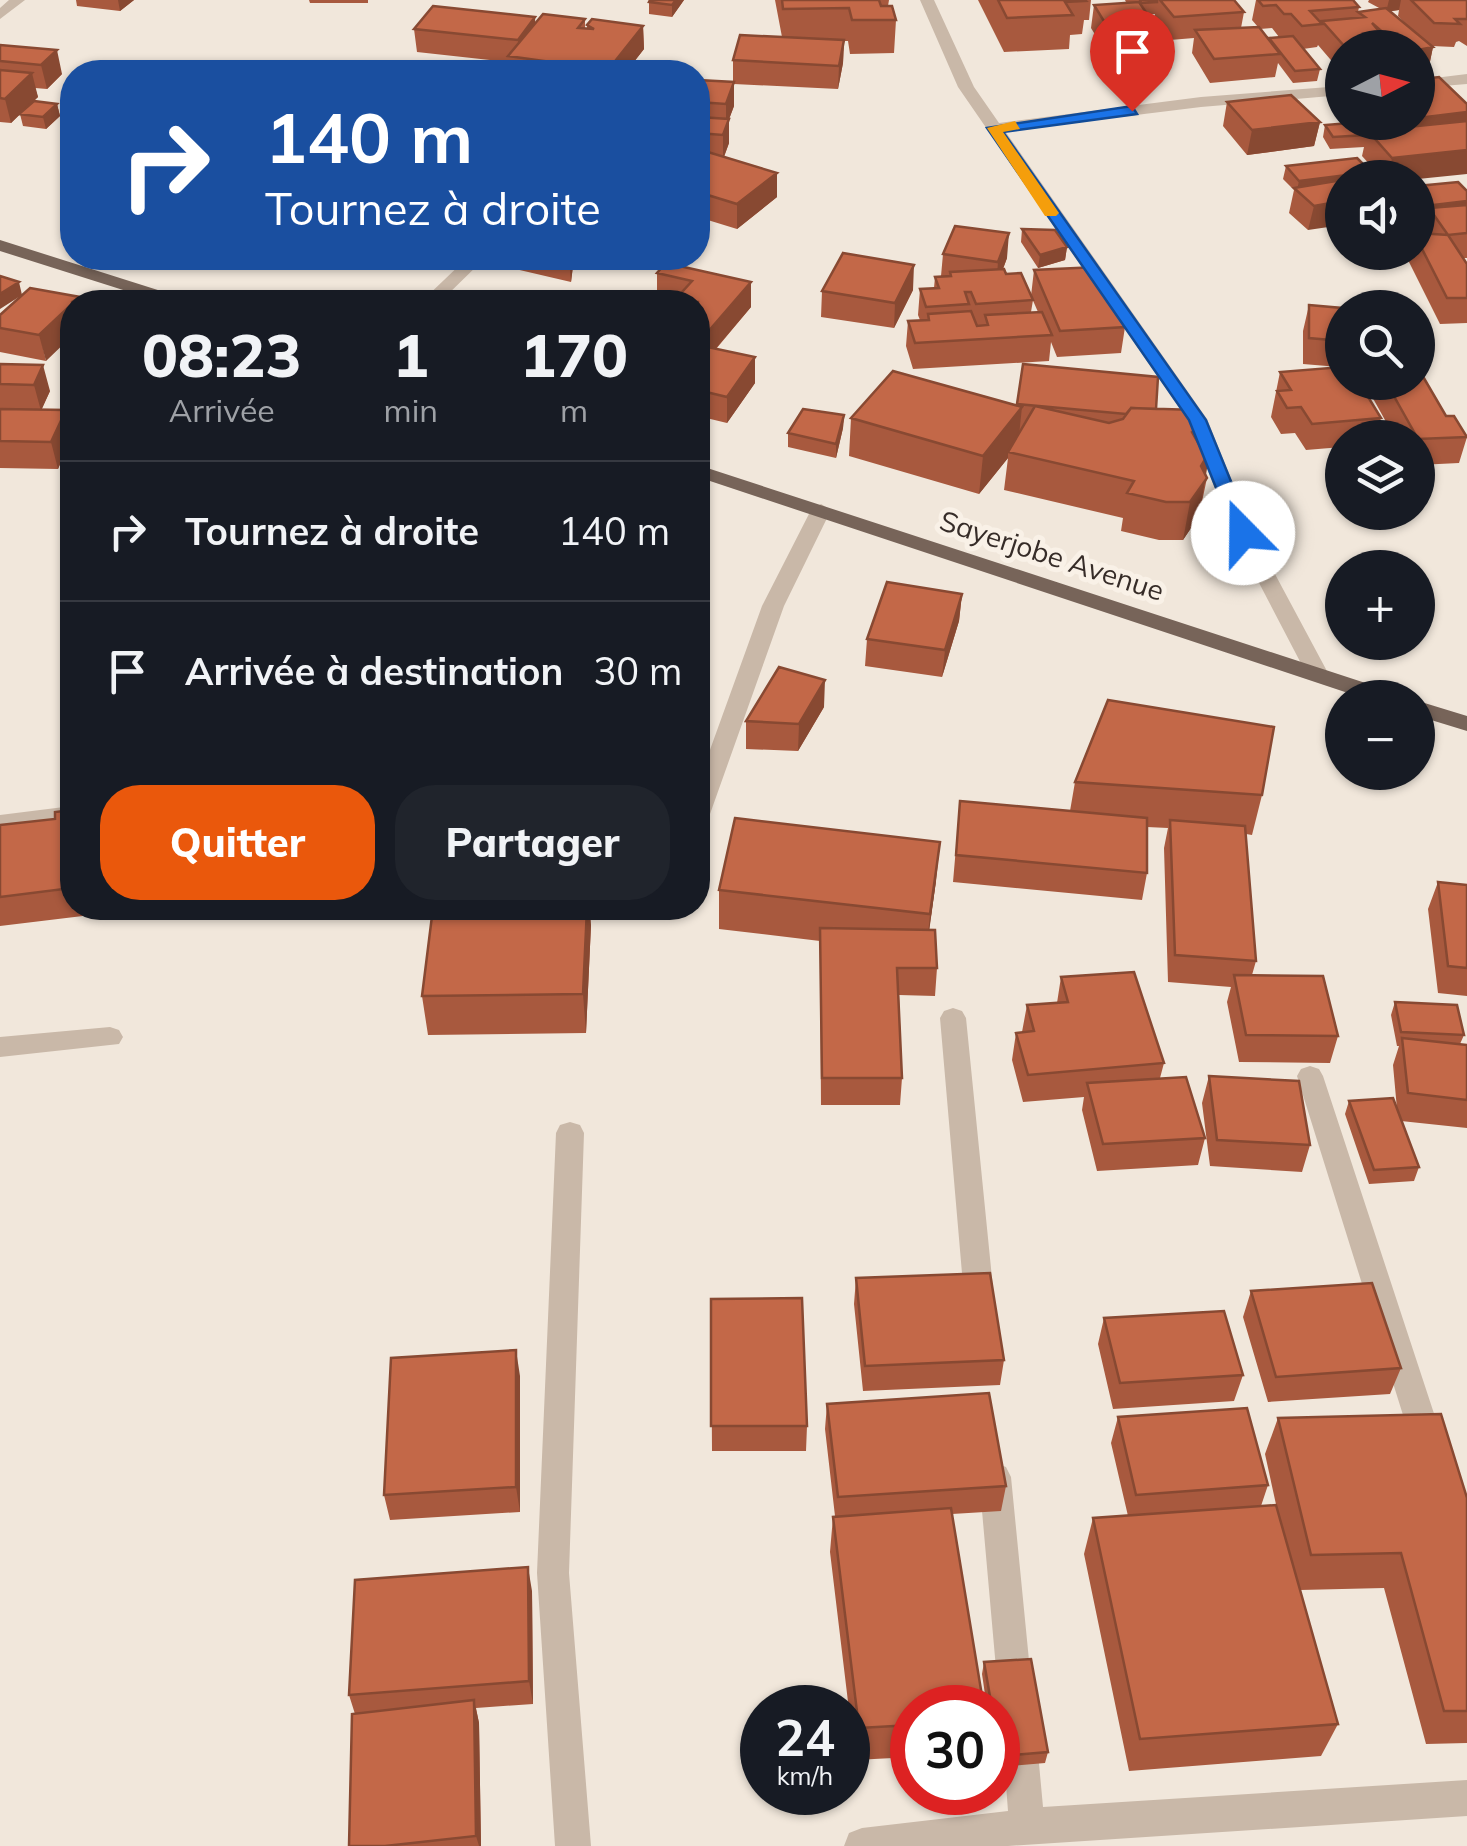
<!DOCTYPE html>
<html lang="fr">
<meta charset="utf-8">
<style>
:root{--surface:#171b24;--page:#20242c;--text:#f1f3f6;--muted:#9ea1a6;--line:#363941;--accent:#ea580c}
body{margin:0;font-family:Mulish,sans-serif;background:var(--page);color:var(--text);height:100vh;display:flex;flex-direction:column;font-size:38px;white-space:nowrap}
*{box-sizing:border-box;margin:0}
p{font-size:32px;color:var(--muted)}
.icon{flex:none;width:55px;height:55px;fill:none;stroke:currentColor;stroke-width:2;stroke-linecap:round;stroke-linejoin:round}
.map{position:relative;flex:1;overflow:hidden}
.panel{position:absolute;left:60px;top:290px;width:650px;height:630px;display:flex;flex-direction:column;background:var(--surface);border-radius:40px;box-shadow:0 2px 8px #0004}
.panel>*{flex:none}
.hud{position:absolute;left:60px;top:60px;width:650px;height:210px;border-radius:40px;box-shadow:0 2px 8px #0004;background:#1a4fa0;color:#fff;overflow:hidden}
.needle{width:65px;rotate:84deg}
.tools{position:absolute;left:1325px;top:30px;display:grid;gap:20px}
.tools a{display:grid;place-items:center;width:110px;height:110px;border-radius:50%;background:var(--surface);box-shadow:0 2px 8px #0004;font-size:50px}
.speed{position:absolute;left:740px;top:1685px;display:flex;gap:20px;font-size:50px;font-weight:700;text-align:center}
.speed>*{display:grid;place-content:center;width:130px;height:130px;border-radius:50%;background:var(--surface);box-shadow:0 2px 8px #0004;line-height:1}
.speed small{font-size:25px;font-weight:400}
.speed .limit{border:15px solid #d22;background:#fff;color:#111}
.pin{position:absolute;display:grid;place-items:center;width:85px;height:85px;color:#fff;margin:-102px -42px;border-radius:50% 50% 50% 0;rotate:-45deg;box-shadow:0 0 10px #0007}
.pin .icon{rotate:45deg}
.me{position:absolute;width:110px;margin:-55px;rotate:338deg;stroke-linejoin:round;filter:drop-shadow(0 0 8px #0008)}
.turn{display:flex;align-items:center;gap:35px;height:210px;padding:0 40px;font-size:45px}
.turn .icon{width:130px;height:130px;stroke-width:2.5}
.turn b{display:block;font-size:70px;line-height:85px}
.eta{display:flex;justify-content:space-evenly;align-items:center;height:170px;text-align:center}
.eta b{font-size:60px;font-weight:800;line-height:70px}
.primary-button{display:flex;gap:20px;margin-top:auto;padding:20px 40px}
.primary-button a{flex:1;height:115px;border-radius:40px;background:var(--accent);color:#fff;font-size:40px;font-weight:800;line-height:115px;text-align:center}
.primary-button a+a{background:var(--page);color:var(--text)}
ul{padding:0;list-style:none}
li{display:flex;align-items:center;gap:30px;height:140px;padding:0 40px;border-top:2px solid var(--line)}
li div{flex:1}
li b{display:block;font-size:38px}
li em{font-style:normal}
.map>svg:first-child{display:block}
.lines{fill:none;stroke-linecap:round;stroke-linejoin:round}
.street{fill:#c9b8a8;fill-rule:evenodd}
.primary{fill:#776459;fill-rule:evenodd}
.wall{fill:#a8593e;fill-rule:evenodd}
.shaded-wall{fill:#884932}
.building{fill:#c36848;stroke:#884932;stroke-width:2.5}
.route{fill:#1a73e8;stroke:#114b97;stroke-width:2.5}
.slow{fill:#f59e0b}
.labels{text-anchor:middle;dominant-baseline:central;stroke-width:10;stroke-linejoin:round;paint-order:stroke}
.street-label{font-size:28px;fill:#362c28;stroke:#f9f1e7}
</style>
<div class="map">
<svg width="1467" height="1846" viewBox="0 0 1467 1846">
<rect width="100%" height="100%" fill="#f1e7db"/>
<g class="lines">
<path class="street" d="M9 0H25L0 19V8Z
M920 0H934L974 87 999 123 1201 97 1342 86V95L1201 107 1005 131 1207 419 1253 533 1328 673 1325 678 1317 680 1306 673 1233 533 1187 419 958 87Z
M666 64 674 69 671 72H654Z
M1467 74V84L1418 88V80Z
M467 258H485L440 302H421Z
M821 504 831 510 784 606 710 814 698 822V783L762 606 811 510Z
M72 806V822L0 831V815Z
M953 1008 962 1011 966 1018 995 1308 990 1317 980 1320 970 1317 965 1308 940 1018 944 1011Z
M110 1027 119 1030 123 1037 119 1044 0 1057V1037Z
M1310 1066 1319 1069 1323 1076 1445 1447 1440 1457 1429 1461 1418 1457 1413 1447 1297 1076 1301 1069Z
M570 1122 580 1125 584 1133 569 1573 591 1846H555L537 1573 556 1133 560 1125Z
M995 1463 1006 1467 1011 1477 1032 1691 1027 1703 1015 1708 1003 1703 998 1691 979 1477 984 1467Z
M1019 1714 1031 1719 1036 1731 1043 1807 1467 1780V1816L1008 1846H844L849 1833 862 1828 1008 1811 1002 1731 1007 1719Z"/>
<path class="primary" d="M0 240 183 298 186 302H161L0 251Z
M698 465 1396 693 1399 698H1363L698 477Z
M1418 701 1467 716V731L1418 716Z"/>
</g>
<path class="wall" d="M76 0H134L120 11 77 6Z
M309 0H368V3H310Z
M650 0H684L672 17 649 14V2Z
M775 0H889L888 6 896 20 894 53 850 54 848 41H844L843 63 838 89 734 84V106L729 119V143L724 157 777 197 737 229 698 217V80L733 82V60L782 37Z
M978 0H1091L1089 20H1084L1082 34 1070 35 1069 49 1004 52Z
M1125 0H1234L1244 12 1241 28 1258 27 1252 20 1256 0H1353L1359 7 1358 12 1381 9 1368 2 1369 0H1467V46L1459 41 1456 42 1454 47 1432 46 1433 47 1428 71 1418 48H1342V73L1318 45 1317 47 1303 49 1320 69 1317 81 1293 83 1278 63 1275 77 1210 83 1192 53 1194 38 1170 40 1154 20 1155 14H1147L1160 33 1156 57 1110 59 1091 28 1094 5 1137 3 1126 2ZM1399 10 1398 16 1413 31 1390 11ZM1272 28 1279 37 1269 38V40L1260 29Z
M535 17V23L585 19V28L587 29V25L643 26 644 49 626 72H509L508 62 417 52 414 29Z
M0 45 62 74 47 89 35 88 38 97 23 111 57 104 60 116 46 129 23 126 20 114 11 123 0 122Z
M1227 102 1320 122 1314 146 1247 155 1223 126Z
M1362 122H1418V178H1382L1362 156 1364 147 1330 149 1323 137 1325 125Z
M1286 166 1371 172 1370 175 1308 230 1289 213 1294 190 1283 179Z
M1418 186 1467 191V258H1463L1467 264V323L1440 324 1407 258 1408 252H1418V233H1423L1426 218 1422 219 1418 214Z
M1022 229 1067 247 1065 260 1038 268 1021 242Z
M943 254 1007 258 1003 269 1033 300 1031 312H1038L1031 296 1034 270 1125 327 1121 353 1057 357 1051 342 1049 361 913 369 906 346 908 321 920 320 918 315 920 289 934 288 935 277 941 276Z
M510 258H574L571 282 511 268Z
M657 273 751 282V307L716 349 755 383 727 423 698 416V302H673L657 299Z
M30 288 46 361 0 352V315Z
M913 290 894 328 821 317 822 291Z
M1309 305 1342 308V382L1381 418 1376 438H1342V447L1306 450 1295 433 1281 434 1271 417 1280 372 1339 367 1303 364V331Z
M0 364 50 391 41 410 72 436 58 469 0 468Z
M1023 364 1156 409 1200 426 1197 441 1207 478 1199 516 1183 540H1159L1121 531 1123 518 1004 490 1008 458 979 494 849 456 851 418 1017 406Z
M1373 382H1418L1446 416 1467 437 1459 463 1418 465V438H1395L1370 393Z
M844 415 843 428 836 458 788 447V433Z
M962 594 959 621 942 677 865 666 867 639Z
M824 707 798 751 746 749V721Z
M1075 782 1262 795 1252 835 1246 834 1256 961 1252 975 1338 1036 1330 1063 1239 1062 1227 1002 1231 987 1168 982 1164 848 1168 828 1147 827V873L1142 900 953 882 960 801 1070 811Z
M72 810V908H149L0 926V825L55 819Z
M936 881 929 930 937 968 935 996 899 995 902 1078 900 1105H821L820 941 719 929V890Z
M1438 882 1467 885V996L1438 993 1428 909Z
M591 925 586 1033 428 1035 422 996Z
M1061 977 1164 1063 1160 1078 1205 1138 1198 1165 1097 1171 1082 1110 1084 1097 1023 1102 1012 1060 1016 1033 1022 1032 1027 1005 1057 1003Z
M1395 1002 1464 1035 1460 1044 1467 1045V1128L1401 1121 1419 1167 1414 1181 1369 1184 1345 1114 1349 1101 1397 1109 1393 1065 1399 1046H1397L1391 1015Z
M1209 1076 1310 1145 1302 1172 1210 1166 1202 1103Z
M856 1278 1004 1360 1000 1385 863 1391 854 1304Z
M1251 1291 1401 1368 1390 1394 1268 1402 1243 1317Z
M711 1299 807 1426 806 1451H712Z
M1104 1318 1243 1375 1234 1401 1113 1409 1098 1344Z
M520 1376V1512L390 1520 384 1495Z
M827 1404 1006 1486 1001 1511 952 1514 912 1708V1757L855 1760 830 1552 833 1517 835 1516 825 1429Z
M1118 1417 1268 1485 1261 1506 1277 1509 1265 1454 1278 1418 1467 1498V1743L1426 1744 1384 1588 1300 1590 1338 1724 1321 1756 1129 1771 1084 1554 1093 1518 1128 1516 1111 1443Z
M532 1591 533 1704 476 1708 479 1723 481 1846H349L355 1714 349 1695Z
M984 1662 1048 1752 1045 1763 998 1767V1708H987L982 1674Z"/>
<path class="shaded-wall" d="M118 0H134L120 11Z
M676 0H684L672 17V5Z
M1389 0H1401L1399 10 1386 12Z
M535 17 536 40 520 58 518 40Z
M643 26 644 49 626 72H608V70Z
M844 40 843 63 838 89 839 66Z
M1433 47 1428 71 1418 72V50Z
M57 50 62 74 47 89 41 65Z
M32 73 38 97 11 123 5 99Z
M734 82V106L728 122 729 119V143L723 159V135L726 127V104Z
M57 104 60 116 46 129 43 117Z
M1467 112V136L1398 143 1403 122H1418V118Z
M1320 122 1314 146 1247 155 1252 130Z
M1467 150V174L1418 179V178H1388L1392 158Z
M1371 172 1369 178H1342V187L1297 190 1299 181Z
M777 173V197L737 229V204Z
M1342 201V225L1308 230 1314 206Z
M1467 201V214L1429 208 1426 218 1422 219 1425 206Z
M1009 233 1007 258 996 287 998 262Z
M1067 247 1065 260 1038 268 1040 255Z
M569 258H574L571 282Z
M914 265 913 290 894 328 895 303Z
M19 282 22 295 0 309V294Z
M751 282V307L700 367V341Z
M72 304V336L46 361 39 335Z
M755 357V383L727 423V397Z
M43 365 50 391 41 411 34 385Z
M1022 407 1018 445 1008 452V458L979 494 983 456Z
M66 410 72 436 58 469 51 442Z
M844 415 843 428 836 458V444Z
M1200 426 1193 464 1192 432Z
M1210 451 1199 516 1183 540 1190 502 1201 466Z
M962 594 959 621 942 677 945 650Z
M825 680 824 707 798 751 799 724Z
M940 842 936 881 926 954 930 914Z
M587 908H590L591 925 586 1033 583 994Z
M516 1350 520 1376V1512L516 1487Z
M528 1567 532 1591 533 1704 529 1681Z
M474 1700 479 1723 481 1846H479L476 1836Z"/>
<path class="building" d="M650 0H676L672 5 649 2Z
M782 0H879L881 6H892L896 20H852L849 8 783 9Z
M998 0H1085L1086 1 1065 2 1073 15 1007 18Z
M1140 0H1157V2L1141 3Z
M1160 0H1234L1244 12 1174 17Z
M1258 0H1353L1359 7 1310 11 1322 24 1302 26 1291 14H1284L1276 5 1263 6Z
M1411 0H1467V19H1455L1460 24 1434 23Z
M1139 2 1160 33 1113 36 1094 5Z
M433 6 535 17 518 40 414 29Z
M1386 8 1433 47 1418 50V48H1401L1372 23 1393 48H1346L1322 21 1365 17 1358 12Z
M543 14 585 19 578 28 594 29 587 25 592 19 643 26 608 70 508 56Z
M1259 27 1280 54 1214 59 1195 30Z
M740 35 844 40 839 66 733 60Z
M1293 36 1320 69 1295 71 1269 38Z
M0 45 57 50 41 65 0 61Z
M0 70 32 73 5 99 0 98Z
M1418 74 1423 79 1439 77 1467 104V112L1418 118Z
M698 80 734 82 726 104 698 102Z
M1291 95 1320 122 1252 130 1227 102Z
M34 101 57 104 43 117 19 114Z
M698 117 729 119 723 135 698 133Z
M1467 121V150L1392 158 1368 131Z
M1362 122H1388L1392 129 1368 131 1367 135 1333 137 1325 125Z
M698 149 777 173 737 204 698 192Z
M1357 158 1371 172 1299 181 1286 166Z
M1342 180V201L1314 206 1294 188Z
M1458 182 1467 191V201L1425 206 1418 198V186Z
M1467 205V233L1448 235 1429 208Z
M955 226 1009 233 998 262 943 254Z
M1022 229 1055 230 1067 247 1040 255Z
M1418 233 1448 235 1467 264V298H1447L1418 241Z
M843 253 914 265 895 303 822 291Z
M666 263 751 282 700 341H698V302H673L692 281 657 273Z
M1097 267 1125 327 1060 331 1034 270Z
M1004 269 1006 274 1021 273 1033 300 976 304 971 292H965L969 304 926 307 920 289 939 288 935 277 951 276 950 272Z
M0 276 19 282 0 294Z
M30 288 80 297 72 302V304L39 335 0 328V315Z
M1309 305 1342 308V341L1309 338Z
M971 311 977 326 988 325 985 315 1042 312 1052 335 915 343 908 321 929 320 928 314Z
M698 345 755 357 727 397 698 390Z
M0 364 43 365 34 385 0 384Z
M1023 364 1158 377 1156 409 1131 408 1126 414 1017 404Z
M1342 367V382H1359L1381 418 1312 424 1301 407 1287 408 1277 391 1291 390 1280 372Z
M1418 368 1446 416H1454L1467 437 1418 439 1386 382H1418Z
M893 371 1022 407 983 456 851 418Z
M1035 406 1109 423 1123 419 1131 408 1196 410 1200 426 1192 432 1201 448 1210 451 1201 466 1207 478 1190 502H1166L1127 493 1134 481 1008 452Z
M0 409 66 410 51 442 0 441Z
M803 409 844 415 836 444 788 433Z
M887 582 962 594 945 650 867 639Z
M779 667 825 680 799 724 746 721Z
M1108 700 1274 727 1262 795 1075 782Z
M960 801 1147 818V873L956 855Z
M72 810V888L0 897V825L55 819V812Z
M735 818 940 842 930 914 719 890Z
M1170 820 1245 826 1256 961 1175 955Z
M1438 882 1467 885V968L1448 966Z
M433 908H587L583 994 422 996Z
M820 928 935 930 937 968H897L902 1078H822Z
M1134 972 1164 1063 1028 1075 1016 1033 1034 1031 1027 1005 1068 1002 1061 977Z
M1234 975 1323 976 1338 1036 1246 1035Z
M1395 1002 1457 1005 1464 1035 1401 1032Z
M1402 1038 1467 1045V1100L1408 1093Z
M1209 1076 1299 1081 1310 1145 1217 1140Z
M1186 1077 1205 1138 1103 1144 1087 1083Z
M1393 1098 1419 1167 1374 1170 1349 1101Z
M990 1273 1004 1360 865 1366 856 1278Z
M1372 1283 1401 1368 1276 1377 1251 1291Z
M802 1298 807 1426H711V1299Z
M1224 1311 1243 1375 1120 1383 1104 1318Z
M516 1350V1487L384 1495 391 1358Z
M989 1393 1006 1486 838 1497 827 1404Z
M1247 1408 1268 1485 1136 1495 1118 1417Z
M1441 1414 1467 1498V1711H1444L1401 1553 1311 1555 1278 1418Z
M1276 1505 1338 1724 1140 1739 1093 1518Z
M951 1508 984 1708H912V1725L859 1728 833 1517Z
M528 1567 529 1681 349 1695 355 1580Z
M1031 1659 1048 1752 1000 1756 998 1741V1708H992L984 1662Z
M474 1700 476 1836 385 1846H349L352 1714Z"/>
<path class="route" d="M1132 106 1137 114 1003 132 1206 420 1252 533 1250 537 1234 533 1189 420 987 128Z"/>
<path class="slow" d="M1015 121 1020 129 1003 132 1059 213 1056 216H1045L987 128Z"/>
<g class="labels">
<g class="street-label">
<text transform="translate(1052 555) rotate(18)">Sayerjobe Avenue</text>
</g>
</g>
</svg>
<div class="tools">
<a><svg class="needle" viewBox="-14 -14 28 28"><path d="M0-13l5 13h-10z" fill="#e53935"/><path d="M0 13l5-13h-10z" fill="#9ea1a6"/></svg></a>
<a><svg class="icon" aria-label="sound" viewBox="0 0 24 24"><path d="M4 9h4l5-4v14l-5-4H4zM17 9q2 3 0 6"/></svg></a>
<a><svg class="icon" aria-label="search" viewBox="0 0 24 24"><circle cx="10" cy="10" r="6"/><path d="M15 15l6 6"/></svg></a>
<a><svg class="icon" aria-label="layers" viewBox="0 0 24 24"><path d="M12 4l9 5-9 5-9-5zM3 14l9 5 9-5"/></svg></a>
<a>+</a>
<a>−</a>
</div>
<div class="speed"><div>24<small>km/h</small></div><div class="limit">30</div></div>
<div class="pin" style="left:1132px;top:111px;background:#d93025"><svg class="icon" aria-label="arrive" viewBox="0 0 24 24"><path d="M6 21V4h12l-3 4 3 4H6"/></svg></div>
<svg class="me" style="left:1243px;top:533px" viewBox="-20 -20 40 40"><circle r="19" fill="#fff"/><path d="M0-13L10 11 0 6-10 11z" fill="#1a73e8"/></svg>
<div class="hud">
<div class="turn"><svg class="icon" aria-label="right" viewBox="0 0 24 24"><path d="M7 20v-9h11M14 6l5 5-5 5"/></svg><div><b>140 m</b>Tournez à droite</div></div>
</div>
<section class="panel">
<div class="eta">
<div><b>08:23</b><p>Arrivée</p></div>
<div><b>1</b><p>min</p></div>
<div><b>170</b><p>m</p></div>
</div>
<ul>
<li><svg class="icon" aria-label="right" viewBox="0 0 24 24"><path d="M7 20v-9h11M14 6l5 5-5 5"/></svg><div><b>Tournez à droite</b></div><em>140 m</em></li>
<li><svg class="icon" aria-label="arrive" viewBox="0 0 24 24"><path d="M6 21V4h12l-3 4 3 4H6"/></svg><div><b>Arrivée à destination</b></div><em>30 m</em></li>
</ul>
<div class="primary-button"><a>Quitter</a><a>Partager</a></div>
</section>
</div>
